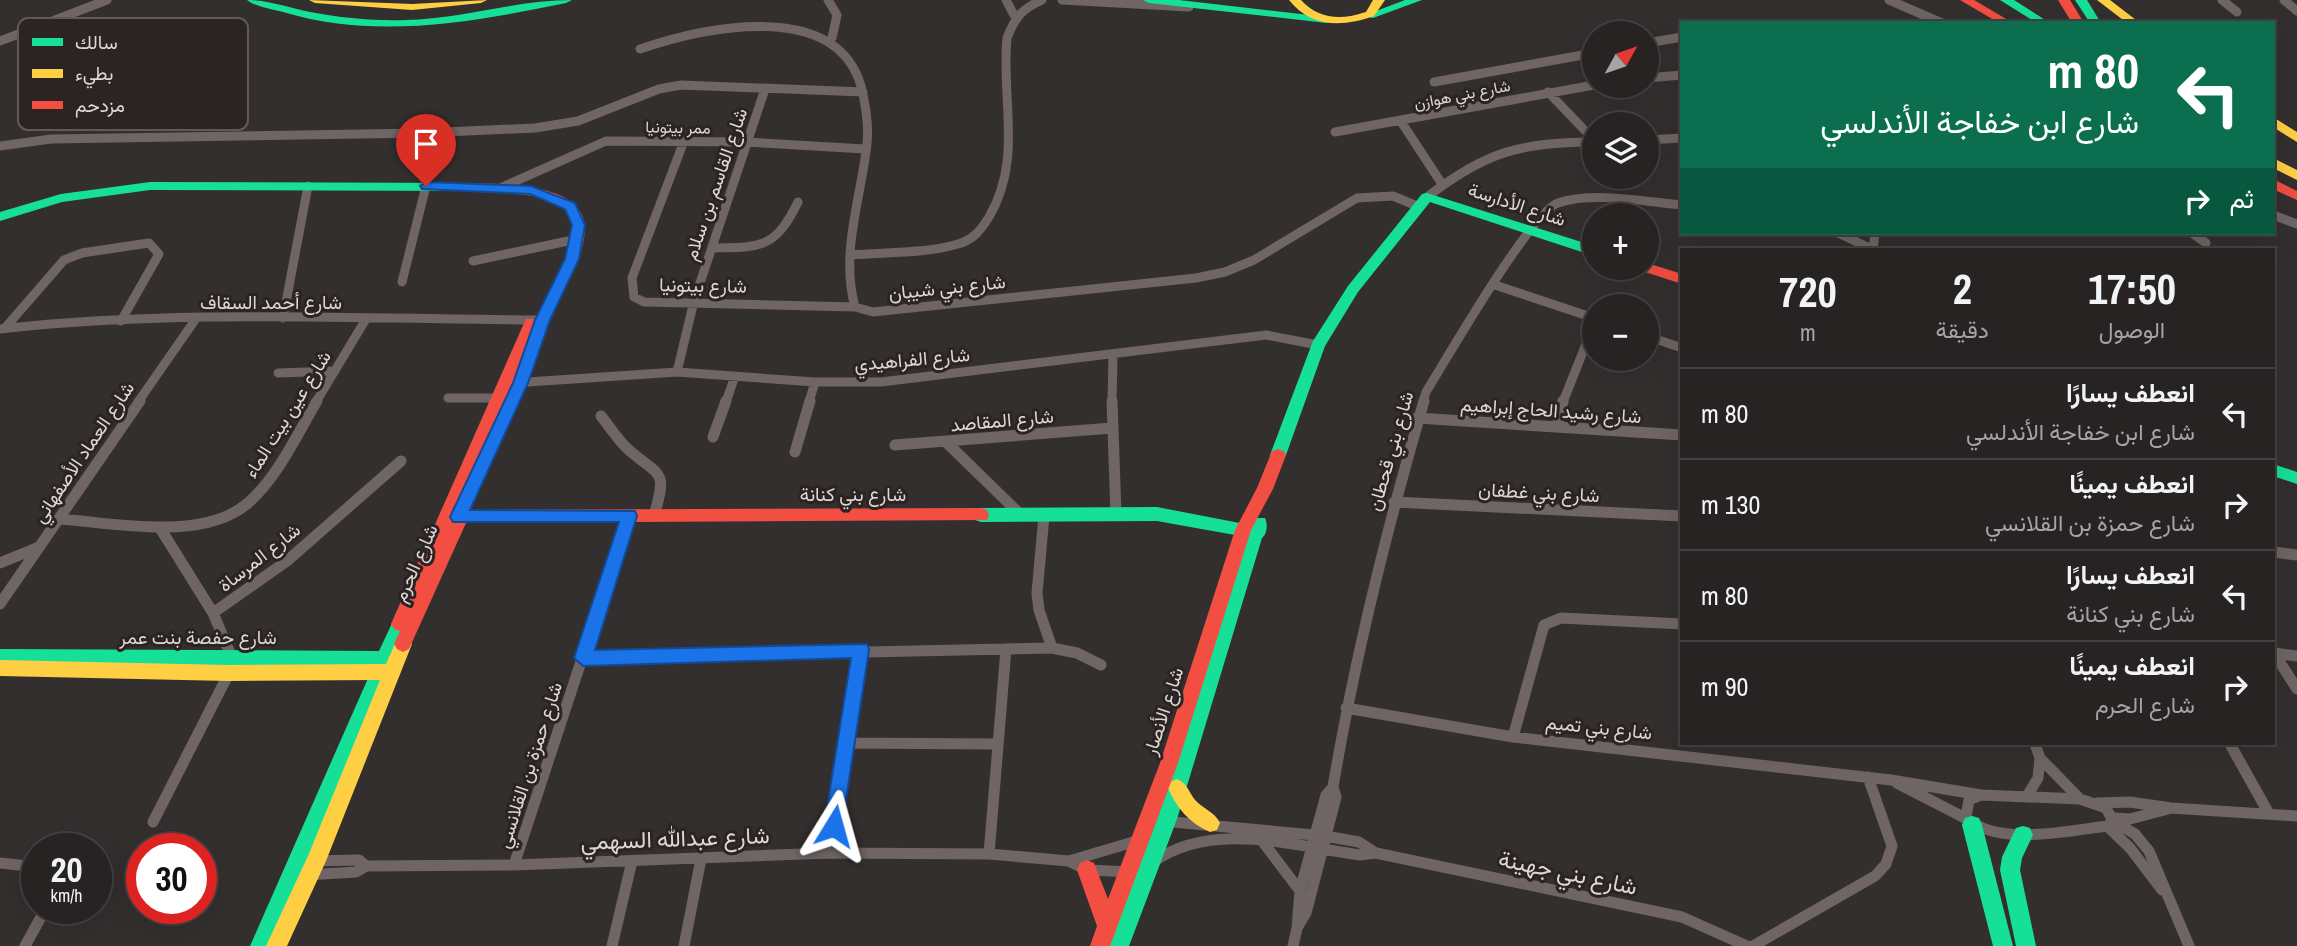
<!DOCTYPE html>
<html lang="ar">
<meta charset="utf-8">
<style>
:root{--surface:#272323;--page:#332f30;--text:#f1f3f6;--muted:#a4a4a6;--line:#434041}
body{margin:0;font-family:"Archivo Narrow",Vazirmatn,sans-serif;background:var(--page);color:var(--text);direction:rtl;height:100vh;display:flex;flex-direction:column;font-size:26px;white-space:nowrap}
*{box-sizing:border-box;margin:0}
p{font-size:23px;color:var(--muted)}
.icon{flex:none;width:38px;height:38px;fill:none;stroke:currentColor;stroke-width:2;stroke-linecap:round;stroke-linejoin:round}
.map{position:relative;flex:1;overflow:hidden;direction:ltr}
.sheet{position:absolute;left:1680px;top:248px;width:595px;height:497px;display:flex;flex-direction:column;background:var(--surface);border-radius:0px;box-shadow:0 7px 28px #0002,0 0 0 2px var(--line);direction:rtl}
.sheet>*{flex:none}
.guide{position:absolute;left:1680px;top:21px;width:595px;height:214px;border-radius:0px;box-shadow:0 7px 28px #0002,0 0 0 2px var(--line);direction:rtl;background:#0b6e4f;color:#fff;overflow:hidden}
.needle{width:46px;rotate:50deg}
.tools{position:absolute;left:1582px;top:21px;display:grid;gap:14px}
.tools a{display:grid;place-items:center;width:77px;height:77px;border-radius:50%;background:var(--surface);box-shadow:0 7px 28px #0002,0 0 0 2px var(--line);font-size:35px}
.speed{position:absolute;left:21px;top:833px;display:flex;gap:14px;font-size:35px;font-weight:700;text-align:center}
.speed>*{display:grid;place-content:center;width:91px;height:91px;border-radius:50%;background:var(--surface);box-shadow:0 7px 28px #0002,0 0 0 2px var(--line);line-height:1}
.speed small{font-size:18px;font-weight:400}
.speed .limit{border:10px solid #d22;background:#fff;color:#111}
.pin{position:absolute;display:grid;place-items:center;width:60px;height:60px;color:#fff;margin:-72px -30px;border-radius:50% 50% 50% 0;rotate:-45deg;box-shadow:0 0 7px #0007}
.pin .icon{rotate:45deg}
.me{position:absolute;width:77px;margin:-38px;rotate:8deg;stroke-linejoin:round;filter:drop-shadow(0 0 5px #0008)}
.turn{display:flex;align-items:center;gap:24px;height:147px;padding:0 21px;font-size:32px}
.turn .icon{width:91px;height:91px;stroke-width:2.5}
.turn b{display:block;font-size:49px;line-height:60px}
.then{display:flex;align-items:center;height:66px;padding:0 21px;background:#0003;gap:14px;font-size:26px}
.eta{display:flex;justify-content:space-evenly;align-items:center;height:119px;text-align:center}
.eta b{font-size:42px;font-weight:800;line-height:49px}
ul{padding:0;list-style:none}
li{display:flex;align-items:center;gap:21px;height:91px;padding:0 21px;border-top:2px solid var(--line)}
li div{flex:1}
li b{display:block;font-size:26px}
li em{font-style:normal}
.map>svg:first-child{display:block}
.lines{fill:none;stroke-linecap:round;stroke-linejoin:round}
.street-far1{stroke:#706565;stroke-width:9}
.street{stroke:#706565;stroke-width:11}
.fast{fill:#16e098;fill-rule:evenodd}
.slow{fill:#ffcf43;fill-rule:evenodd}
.jam{fill:#f24e42;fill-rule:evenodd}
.route{fill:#1a73e8;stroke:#114b97;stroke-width:2}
.labels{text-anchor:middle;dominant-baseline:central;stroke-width:6;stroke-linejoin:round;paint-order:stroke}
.far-street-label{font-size:16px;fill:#ddd7d7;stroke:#2c2323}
.street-label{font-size:19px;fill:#ddd7d7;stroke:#2c2323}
.near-street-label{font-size:23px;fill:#ddd7d7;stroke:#2c2323}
.key{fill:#2c2323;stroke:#615959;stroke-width:2}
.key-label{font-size:19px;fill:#ddd7d7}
</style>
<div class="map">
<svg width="2297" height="946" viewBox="0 0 2297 946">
<rect width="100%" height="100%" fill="#342f2f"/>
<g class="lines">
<path class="street-far1" d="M828 0 837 15 832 38
M1006 0 1014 15
M1062 0 1189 7
M1889 0 1942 23
M2222 0 2237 12
M2284 0 2297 11
M0 41 107 0
M1647 43 1682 37
M640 49C708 26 836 0 861 86 866 106 869 124 867 144 861 198 840 253 855 307L873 312 1196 278 1225 272 1254 260 1357 198 1393 196 1417 206
M1647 78 1682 75
M1434 82 1594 53
M1548 92 1594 140
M1400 120 1442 184
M1335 132 1594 85
M1647 140 1682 138
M684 141 632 278 634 297 644 302 855 307
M0 146 51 139 423 133 535 128 578 121 659 89 681 85 863 92
M500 188 606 141 746 142 865 149
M1427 197C1487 151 1519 143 1594 142
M2273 215 2297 224
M1838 233 1874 250
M2192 233 2206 243
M712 248C761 247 775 249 798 202
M1873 250 1875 233
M851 255C886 252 924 254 958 244 973 240 981 230 989 217 1023 159 1001 100 1007 38 1015 17 1022 9 1042 0
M473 261 568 241
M402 282 426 186
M1495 285 1594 318
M283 318 308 186
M5 328 64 260 82 253 149 243 159 254 121 321
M0 329C178 309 360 319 539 320
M1647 336 1682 348
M677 372 694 301 765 89
M278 373 335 371
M513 383 677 372 815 382H881L1266 335 1318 345
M448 398H503
M138 402 195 320
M316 402 366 319
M726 402 735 376
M809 402 815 382
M1112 402 1113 356
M1423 402 1426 392C1446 360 1531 212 1558 203 1592 191 1647 202 1682 205
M1563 402 1594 324"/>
<path class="street" d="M1112 401 1116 514
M601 416C610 427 619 442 630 451 662 478 667 470 654 516
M1417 418 1682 435
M1557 427 1563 401
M713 437 726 401
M946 442 1022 516
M895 445 1112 428
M795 452 810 401
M1394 502 1682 516
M1044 516 1037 593 1039 610 1052 648
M60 519C115 523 203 542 248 503 278 477 297 434 317 401
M160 528 213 613 287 561 401 461
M2273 552 2297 555
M0 563 39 547
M0 604 140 401
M2273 653 2297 656
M2274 653 2297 689
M583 658 1052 648 1077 653 1101 665
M1346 708 1513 737 1891 780 1981 795
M1513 737 1544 625 1561 618 1682 624
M846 743 996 744
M2035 744 2040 758 2080 799
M2230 744 2268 812
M1897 783 1965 818
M1981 795 2080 799 2106 808 2113 821 2107 826C2068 831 1995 847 1966 817L1969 800Z
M2027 796 2038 778 2040 758
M2097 803 2130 802 2171 808 2297 816
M2115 818 2130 819 2168 809
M1162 821 1325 836 1359 842 1376 853
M2113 821 2135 834 2149 851 2189 946
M153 822 229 673 232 658 213 613
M2107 826 2130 848 2162 890
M1263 842 1300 891
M830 853 861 650
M989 854 1006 649
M311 861 359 860 366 866
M1069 861 1140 840
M1153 862C1213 820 1293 846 1360 855L1376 853 1682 917 1747 946
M0 863 37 867
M514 865 629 516
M306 875 356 872 366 866 514 865 830 853 989 854 1069 861 1087 870 1132 872
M1297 928 1300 891 1326 795 1333 787
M25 946 46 908
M612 946 632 861
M684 946 701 859
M1293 946 1297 928 1306 913 1336 797 1333 787C1355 656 1387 528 1424 401
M1753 946 1875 876 1886 864 1892 846 1868 777"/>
<path class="fast" d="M247 0C269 0 289 8 310 12 342 18 374 21 406 20 462 19 516 0 572 0L566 3C473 22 376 40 283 12 271 9 256 7 247 0Z
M1143 0H1179L1327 17 1333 20 1327 23 1149 3Z
M1405 0H1422L1373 18 1363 16Z
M2000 0H2014L2050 23H2037Z
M2075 0H2087L2101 23H2090Z
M150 182 472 183 478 187 472 191 150 190 62 202 0 221V212L61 194Z
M1427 193 1594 246V256L1430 202 1358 292 1325 346 1286 455 1284 459H1272L1270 455 1313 341 1348 286 1422 194Z
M2273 464 2297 472V484L2273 476Z
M1157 507 1250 525 1253 518H1265C1268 524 1267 534 1262 538L1177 819 1129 946H1109L1157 819 1246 537 1157 521 981 522 975 520 973 515 975 510 981 508Z
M400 617 406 619 409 624 396 653 400 659 397 664 390 667 270 946H250L373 667 0 665V649L379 651 394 619Z
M1972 816 1979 818 1982 825 2013 946H1993L1962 825 1965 818Z
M2023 826 2030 828 2033 835 2022 858 2020 870 2036 946H2016L2000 870 2002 857 2016 828Z"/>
<path class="slow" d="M309 0 412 4 487 0 481 3 412 10 315 3Z
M1289 0H1301C1319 20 1342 20 1366 12L1373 0H1385L1374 16C1343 27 1311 28 1289 0Z
M2097 0H2110L2140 23H2127Z
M2273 117 2297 132V142L2273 127Z
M2273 158 2297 170V180L2273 168Z
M403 636 409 639 412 644 326 861 287 946H266L308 856 380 680 229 681 0 676V660L229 665 386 664 397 639Z
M1177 779C1187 783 1189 792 1195 800 1203 809 1215 812 1220 823L1217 830 1210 832C1190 824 1176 807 1168 788L1170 782Z"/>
<path class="jam" d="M1960 0H1974L2013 23H1999Z
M2058 0H2070L2084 23H2072Z
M2273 179 2297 191V200L2273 189Z
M472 183C502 184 565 184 581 213 588 225 584 242 580 255 573 279 558 299 548 322 523 385 498 448 471 510L981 508 987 510 989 515 987 520 466 523 409 649 403 652 397 649 394 644 400 631 394 629 391 624 524 323 526 319H536C549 287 579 253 570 216 547 186 499 197 467 190L466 187Z
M1647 263 1682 274V284L1642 271 1640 268H1647Z
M1278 449 1284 451 1286 455 1273 489 1251 530 1178 763 1110 946H1090L1097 926 1077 870 1080 863 1087 860 1094 863 1108 899 1160 763 1235 530 1257 488 1272 451Z"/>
</g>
<path class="route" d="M426 182 531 186 575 203 585 225 579 259 550 320 528 383 470 510 635 511 637 516 595 650 867 644 869 650 841 832 834 835 827 832 824 826 851 658 583 666 574 658 619 522H453L450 517 513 383 535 320 565 259 572 225 565 209 530 194 422 189 420 186Z"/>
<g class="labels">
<g class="far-street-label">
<text transform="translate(1462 94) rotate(-11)">شارع بني هوازن</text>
<text transform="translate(678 127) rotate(1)">ممر بيتونيا</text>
</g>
<g class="street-label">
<text transform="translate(715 184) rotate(-71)">شارع القاسم بن سلام</text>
<text transform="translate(1517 204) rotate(18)">شارع الأدارسة</text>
<text transform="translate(703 285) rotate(1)">شارع بيتونيا</text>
<text transform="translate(947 287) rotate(-6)">شارع بني شيبان</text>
<text x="271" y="302">شارع أحمد السقاف</text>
<text transform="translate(912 359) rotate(-5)">شارع الفراهيدي</text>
<text transform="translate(1551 410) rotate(4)">شارع رشيد الحاج إبراهيم</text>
<text transform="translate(287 414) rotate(-58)">شارع عين بيت الماء</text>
<text transform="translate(1002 420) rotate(-5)">شارع المقاصد</text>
<text transform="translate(1390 451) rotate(-74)">شارع بني قحطان</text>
<text transform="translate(83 452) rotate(-56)">شارع العماد الأصفهاني</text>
<text transform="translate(1539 492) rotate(3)">شارع بني غطفان</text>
<text x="853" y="494">شارع بني كنانة</text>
<text transform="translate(259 557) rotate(-38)">شارع المرساة</text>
<text transform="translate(415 563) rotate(-66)">شارع الحرم</text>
<text x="198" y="637">شارع حفصة بنت عمر</text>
<text transform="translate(1163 711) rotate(-72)">شارع الأنصار</text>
<text transform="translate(1599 727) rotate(6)">شارع بني تميم</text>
<text transform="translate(529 765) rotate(-72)">شارع حمزة بن القلانسي</text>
</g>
<g class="near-street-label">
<text transform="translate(675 838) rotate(-2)">شارع عبدالله السهمي</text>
<text transform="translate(1568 872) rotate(12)">شارع بني جهينة</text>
</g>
</g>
<rect x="18" y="18" width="230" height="112" rx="10" class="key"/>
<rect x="32" y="38" width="31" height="8" fill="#16e098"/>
<rect x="32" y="69" width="31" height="9" fill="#ffcf43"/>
<rect x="32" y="101" width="31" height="8" fill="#f24e42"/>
<g class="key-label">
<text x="75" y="49">سالك</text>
<text x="75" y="80">بطيء</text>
<text x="75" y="112">مزدحم</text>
</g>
</svg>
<div class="tools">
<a><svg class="needle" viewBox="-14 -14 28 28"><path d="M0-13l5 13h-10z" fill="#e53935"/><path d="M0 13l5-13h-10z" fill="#a4a4a6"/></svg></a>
<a><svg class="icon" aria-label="layers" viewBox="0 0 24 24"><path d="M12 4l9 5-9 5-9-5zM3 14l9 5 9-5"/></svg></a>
<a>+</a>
<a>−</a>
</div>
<div class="speed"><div>20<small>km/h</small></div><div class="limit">30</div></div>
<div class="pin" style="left:426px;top:186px;background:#d93025"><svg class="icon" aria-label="arrive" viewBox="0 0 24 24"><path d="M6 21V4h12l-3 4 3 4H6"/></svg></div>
<svg class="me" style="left:834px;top:826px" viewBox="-20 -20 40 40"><path d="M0-17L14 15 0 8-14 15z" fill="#1a73e8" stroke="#fff" stroke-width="4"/></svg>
<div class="guide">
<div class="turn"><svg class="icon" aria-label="left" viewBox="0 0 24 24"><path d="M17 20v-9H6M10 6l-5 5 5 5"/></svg><div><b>80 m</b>شارع ابن خفاجة الأندلسي</div></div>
<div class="then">ثم<svg class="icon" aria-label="right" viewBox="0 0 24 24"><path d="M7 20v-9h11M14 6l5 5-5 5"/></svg></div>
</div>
<section class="sheet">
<div class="eta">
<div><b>17:50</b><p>الوصول</p></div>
<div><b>2</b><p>دقيقة</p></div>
<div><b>720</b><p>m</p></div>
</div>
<ul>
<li><svg class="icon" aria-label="left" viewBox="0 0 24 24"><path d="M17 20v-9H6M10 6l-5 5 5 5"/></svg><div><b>انعطف يسارًا</b><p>شارع ابن خفاجة الأندلسي</p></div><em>80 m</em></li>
<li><svg class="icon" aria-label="right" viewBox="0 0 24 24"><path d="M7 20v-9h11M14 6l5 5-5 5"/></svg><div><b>انعطف يمينًا</b><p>شارع حمزة بن القلانسي</p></div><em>130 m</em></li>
<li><svg class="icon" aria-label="left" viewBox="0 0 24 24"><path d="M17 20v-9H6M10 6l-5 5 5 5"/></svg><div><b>انعطف يسارًا</b><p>شارع بني كنانة</p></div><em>80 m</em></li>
<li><svg class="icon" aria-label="right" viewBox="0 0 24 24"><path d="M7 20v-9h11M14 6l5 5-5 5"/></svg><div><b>انعطف يمينًا</b><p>شارع الحرم</p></div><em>90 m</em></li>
</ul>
</section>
</div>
